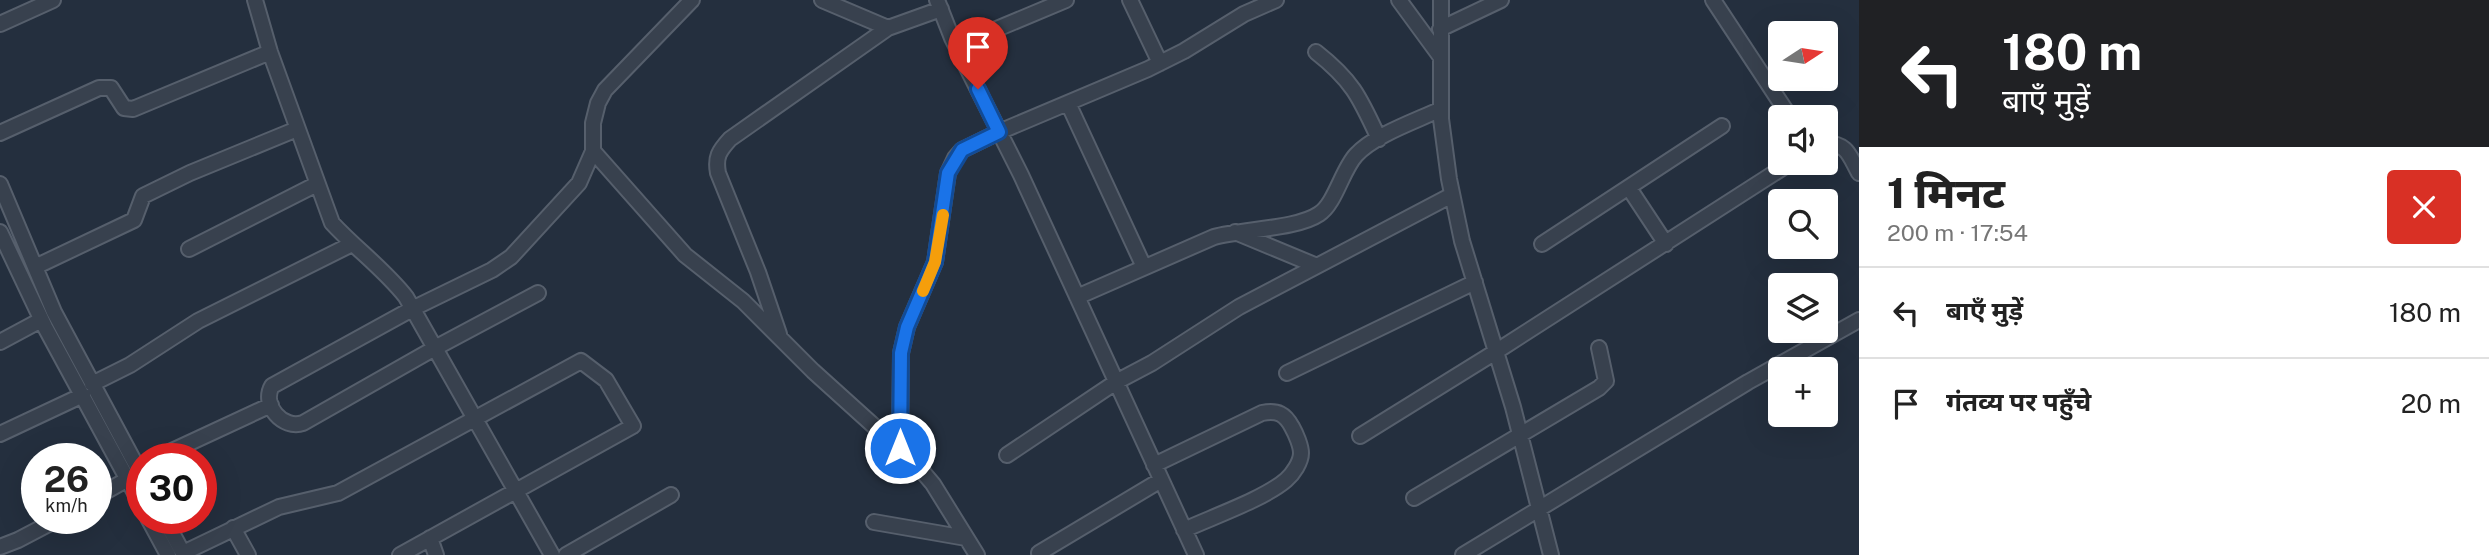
<!DOCTYPE html>
<html lang="hi">
<meta charset="utf-8">
<style>
:root{--surface:#fff;--page:#f2f2f2;--text:#222;--muted:#767676;--line:#e0e0e0}
body{margin:0;font-family:"Public Sans","Noto Sans Devanagari",sans-serif;background:var(--page);color:var(--text);height:100vh;display:flex;flex-direction:column;font-size:26px;white-space:nowrap}
*{box-sizing:border-box;margin:0}
p{font-size:23px;color:var(--muted)}
.icon{flex:none;width:38px;height:38px;fill:none;stroke:currentColor;stroke-width:2;stroke-linecap:round;stroke-linejoin:round}
.map{position:relative;flex:1;overflow:hidden}
.sheet{display:flex;flex-direction:column;background:var(--surface);width:630px}
.sheet>*{flex:none}
.hud{background:#202124;color:#fff;overflow:hidden}
.needle{width:46px;rotate:78deg}
.buttons{position:absolute;left:1768px;top:21px;display:grid;gap:14px}
.buttons a{display:grid;place-items:center;width:70px;height:70px;border-radius:7px;background:var(--surface);box-shadow:0 7px 28px #0002;font-size:35px}
.speed{position:absolute;left:21px;top:443px;display:flex;gap:14px;font-size:35px;font-weight:700;text-align:center}
.speed>*{display:grid;place-content:center;width:91px;height:91px;border-radius:50%;background:var(--surface);box-shadow:0 7px 28px #0002;line-height:1}
.speed small{font-size:18px;font-weight:400}
.speed .limit{border:10px solid #d22;background:#fff;color:#111}
.pin{position:absolute;display:grid;place-items:center;width:60px;height:60px;color:#fff;margin:-72px -30px;border-radius:50% 50% 50% 0;rotate:-45deg;box-shadow:0 0 7px #0007}
.pin .icon{rotate:45deg}
.me{position:absolute;width:77px;margin:-38px;rotate:0deg;stroke-linejoin:round;filter:drop-shadow(0 0 5px #0008)}
.turn{display:flex;align-items:center;gap:24px;height:147px;padding:0 28px;font-size:32px}
.turn .icon{width:91px;height:91px;stroke-width:2.5}
.turn b{display:block;font-size:49px;line-height:60px}
.round{display:grid;place-items:center;flex:none;width:74px;height:74px;border-radius:7px;background:var(--page)}
.headline{display:flex;align-items:center;justify-content:space-between;height:119px;padding:0 28px}
h1{font-size:42px;font-weight:800;line-height:52px}
ul{padding:0;list-style:none}
li{display:flex;align-items:center;gap:21px;height:91px;padding:0 28px;border-top:2px solid var(--line)}
li div{flex:1}
li b{display:block;font-size:26px}
li em{font-style:normal}
main{display:flex;flex:1;min-height:0}
.map>svg:first-child{display:block}
.lines{fill:none;stroke-linecap:round;stroke-linejoin:round}
.minor-casing{stroke:#565f6c;stroke-width:18}
.minor{stroke:#38414e;stroke-width:14}
.route-casing{stroke:#114b97;stroke-width:18}
.route{stroke:#1a73e8;stroke-width:12}
.slow{stroke:#f59e0b;stroke-width:12}
</style>
<main>
<div class="map">
<svg width="1859" height="555" viewBox="0 0 1859 555">
<rect width="100%" height="100%" fill="#242f3e"/>
<g class="lines">
<g class="minor-casing">
<path id="minor" d="M255 0 270 52 332 223C356 249 384 269 406 297L552 555
M822 0 888 28
M937 0 952 38 1021 175 1196 555
M1130 0 1160 63
M1399 0 1440 56
M1441 0V119L1449 179 1462 241 1513 407 1551 555
M1713 0 1790 117
M0 24 53 0
M1440 29 1501 0
M956 46 1066 0
M1316 52C1353 81 1360 98 1379 139
M1068 103 1144 267
M0 133 99 88H111L124 108 133 109 270 52
M1825 143C1848 144 1849 155 1859 173
M593 151 685 255 743 301 813 371 916 464 933 484 977 555
M0 184 54 312 142 476
M1629 188 1666 244
M0 232 45 327 142 506
M1235 232 1317 266
M1542 244 1722 126
M189 249 317 184
M35 267 134 220 143 196 190 173 297 129
M538 293 435 348 303 423C283 430 261 405 272 386L412 309 492 270 511 257 579 183 593 151V123L598 103 605 90 692 0
M1077 297 1214 237C1243 229 1297 229 1319 214 1335 204 1342 170 1356 155 1374 135 1416 121 1441 109
M779 334 758 272 718 173C715 157 719 151 730 139L888 28 941 9
M0 342 41 320
M1287 373 1475 282
M92 384 130 365 198 321 352 244
M0 434 83 395
M1360 436 1497 351 1790 163
M900 448 901 353 907 327 935 262 948 173 955 158 962 150 999 132 1148 69 1184 51 1244 14 1276 0
M1007 455 1116 382 1152 363 1239 307 1452 195
M157 458 271 405
M1154 465 1262 413C1278 410 1285 414 1292 427 1296 434 1301 446 1301 453 1301 462 1293 474 1286 480 1264 499 1212 517 1184 530
M96 497 128 479
M1414 498 1599 388 1606 381 1599 348
M148 518 168 555
M164 518 184 555
M874 522 966 538
M233 528 248 555
M430 538 436 555
M0 547 18 540 60 518
M183 553 279 507 338 493 581 361 606 380 633 426 400 555
M1039 553 1161 480
M566 555 671 495
M1463 555 1748 382 1859 320"/>
</g>
<use href="#minor" class="minor"/>
</g>
<g class="lines">
<g class="route-casing">
<path id="route" d="M900 448 901 353 907 327 935 262 948 173 962 150 999 132 978 89"/>
</g>
<use href="#route" class="route"/>
<path class="slow" d="M923 291 935 262 943 215"/>
</g>
</svg>
<div class="buttons">
<a><svg class="needle" viewBox="-14 -14 28 28"><path d="M0-13l5 13h-10z" fill="#e53935"/><path d="M0 13l5-13h-10z" fill="#767676"/></svg></a>
<a><svg class="icon" aria-label="sound" viewBox="0 0 24 24"><path d="M4 9h4l5-4v14l-5-4H4zM17 9q2 3 0 6"/></svg></a>
<a><svg class="icon" aria-label="search" viewBox="0 0 24 24"><circle cx="10" cy="10" r="6"/><path d="M15 15l6 6"/></svg></a>
<a><svg class="icon" aria-label="layers" viewBox="0 0 24 24"><path d="M12 4l9 5-9 5-9-5zM3 14l9 5 9-5"/></svg></a>
<a>+</a>
</div>
<div class="speed"><div>26<small>km/h</small></div><div class="limit">30</div></div>
<div class="pin" style="left:978px;top:89px;background:#d93025"><svg class="icon" aria-label="arrive" viewBox="0 0 24 24"><path d="M6 21V4h12l-3 4 3 4H6"/></svg></div>
<svg class="me" style="left:900px;top:448px" viewBox="-20 -20 40 40"><circle r="17" fill="#1a73e8" stroke="#fff" stroke-width="3"/><path d="M0-11L8 9 0 5-8 9z" fill="#fff"/></svg>
</div>
<section class="sheet">
<div class="hud">
<div class="turn"><svg class="icon" aria-label="left" viewBox="0 0 24 24"><path d="M17 20v-9H6M10 6l-5 5 5 5"/></svg><div><b>180 m</b>बाएँ मुड़ें</div></div>
</div>
<div class="headline"><div><h1>1 मिनट</h1><p>200 m · 17:54</p></div><a class="round" style="background:#d93025;color:#fff"><svg class="icon" aria-label="close" viewBox="0 0 24 24"><path d="M6 6l12 12M18 6L6 18"/></svg></a></div>
<ul>
<li><svg class="icon" aria-label="left" viewBox="0 0 24 24"><path d="M17 20v-9H6M10 6l-5 5 5 5"/></svg><div><b>बाएँ मुड़ें</b></div><em>180 m</em></li>
<li><svg class="icon" aria-label="arrive" viewBox="0 0 24 24"><path d="M6 21V4h12l-3 4 3 4H6"/></svg><div><b>गंतव्य पर पहुँचे</b></div><em>20 m</em></li>
</ul>
</section>
</main>
